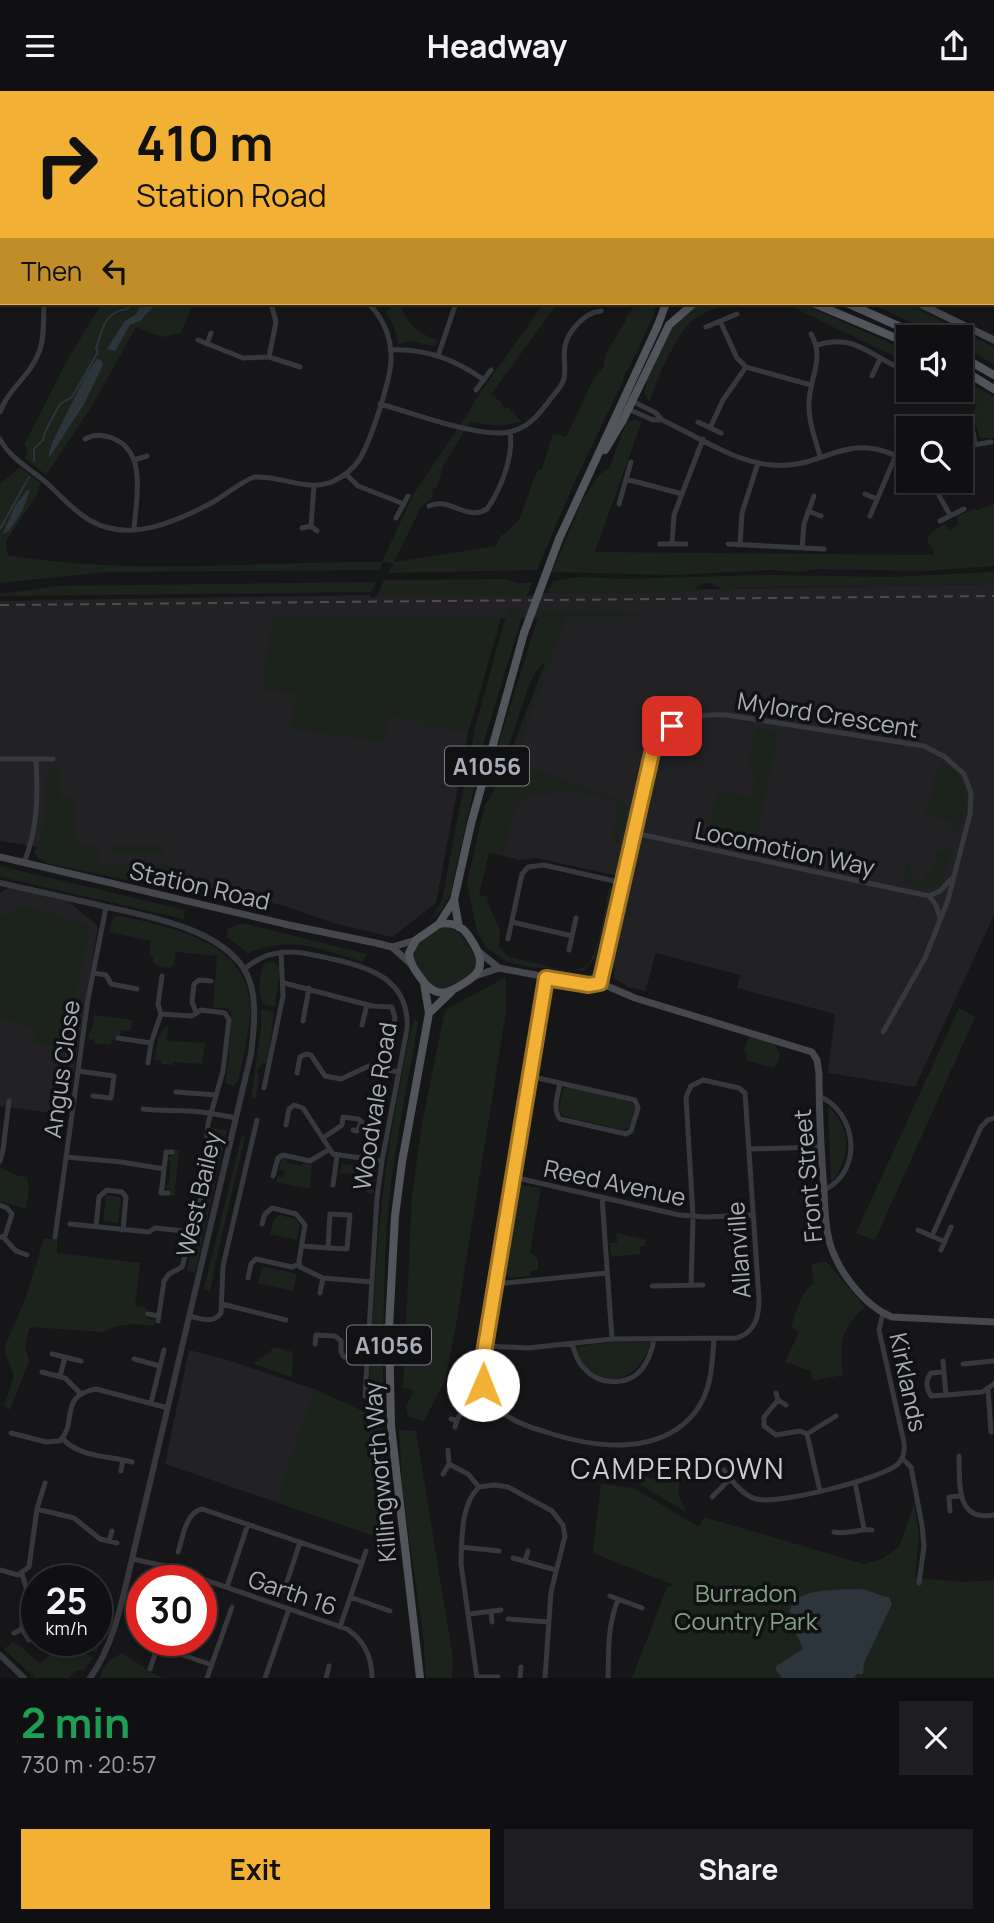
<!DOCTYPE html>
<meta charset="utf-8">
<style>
:root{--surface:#101012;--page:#1e1e20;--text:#f1f3f6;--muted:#9c9d9f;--line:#303032;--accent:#f2b134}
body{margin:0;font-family:Manrope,sans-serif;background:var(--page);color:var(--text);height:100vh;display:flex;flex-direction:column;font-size:26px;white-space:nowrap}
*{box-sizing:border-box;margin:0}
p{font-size:23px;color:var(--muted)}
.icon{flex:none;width:38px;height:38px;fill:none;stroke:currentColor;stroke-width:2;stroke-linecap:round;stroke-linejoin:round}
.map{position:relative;height:1587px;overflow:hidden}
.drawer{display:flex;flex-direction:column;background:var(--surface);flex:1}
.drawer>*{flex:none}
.hud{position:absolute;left:0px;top:0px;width:994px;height:214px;box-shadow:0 4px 10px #0003,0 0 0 2px var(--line);background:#f2b134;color:#111;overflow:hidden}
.buttons{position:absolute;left:896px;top:234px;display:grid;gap:14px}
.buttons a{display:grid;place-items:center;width:77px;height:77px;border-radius:0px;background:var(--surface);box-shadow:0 4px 10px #0003,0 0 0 2px var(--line);font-size:35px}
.speed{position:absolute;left:21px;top:1474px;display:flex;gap:14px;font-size:35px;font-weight:700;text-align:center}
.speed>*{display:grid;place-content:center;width:91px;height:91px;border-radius:50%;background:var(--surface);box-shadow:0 4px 10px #0003,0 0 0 2px var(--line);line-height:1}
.speed small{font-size:18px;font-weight:400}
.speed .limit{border:10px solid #d22;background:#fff;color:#111}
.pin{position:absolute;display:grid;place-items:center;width:60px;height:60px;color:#fff;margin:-30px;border-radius:14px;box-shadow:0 4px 10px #0006}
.me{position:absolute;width:77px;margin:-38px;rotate:1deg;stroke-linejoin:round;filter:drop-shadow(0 0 5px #0008)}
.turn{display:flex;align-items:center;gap:24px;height:147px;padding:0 21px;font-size:32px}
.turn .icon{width:91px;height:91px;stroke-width:2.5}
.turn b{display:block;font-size:49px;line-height:60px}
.then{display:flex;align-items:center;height:66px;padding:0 21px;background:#0003;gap:14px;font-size:26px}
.round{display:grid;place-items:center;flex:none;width:74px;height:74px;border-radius:0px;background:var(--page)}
.summary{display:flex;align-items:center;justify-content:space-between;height:119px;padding:0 21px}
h1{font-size:42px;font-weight:700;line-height:52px;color:#1e9e55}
.action{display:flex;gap:14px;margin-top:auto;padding:14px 21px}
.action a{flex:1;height:80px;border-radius:0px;background:var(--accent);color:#111;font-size:28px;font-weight:700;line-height:80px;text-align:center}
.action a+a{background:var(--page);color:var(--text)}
header{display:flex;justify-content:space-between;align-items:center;height:91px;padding:0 21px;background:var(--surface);font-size:32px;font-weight:700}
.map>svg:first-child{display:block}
.built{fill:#222225}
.green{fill:#1c231d}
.water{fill:#2c353c}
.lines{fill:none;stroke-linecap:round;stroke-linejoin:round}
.stream{stroke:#2c353c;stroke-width:2}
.minor{stroke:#37383d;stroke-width:5}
.tertiary{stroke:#37383d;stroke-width:6}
.secondary{stroke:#45474d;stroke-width:7}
.primary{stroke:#53555c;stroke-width:8}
.rail{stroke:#4a4c52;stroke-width:2;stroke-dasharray:9 7;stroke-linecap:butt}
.primary-bridge{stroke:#53555c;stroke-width:8}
.route-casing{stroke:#9d7322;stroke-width:18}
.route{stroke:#f2b134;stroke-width:12}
.labels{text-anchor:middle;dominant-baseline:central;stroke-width:7;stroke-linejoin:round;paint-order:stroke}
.shield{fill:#111113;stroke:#7b7e86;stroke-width:2}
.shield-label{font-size:23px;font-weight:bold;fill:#a8adb8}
.street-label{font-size:24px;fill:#a8adb8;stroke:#111113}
.park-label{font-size:24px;fill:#7fa381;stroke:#111113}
.quarter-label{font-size:28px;letter-spacing:2px;fill:#c9ccd4;stroke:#111113}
</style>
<header><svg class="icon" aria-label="menu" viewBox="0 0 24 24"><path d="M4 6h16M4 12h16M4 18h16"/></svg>Headway<svg class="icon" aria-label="share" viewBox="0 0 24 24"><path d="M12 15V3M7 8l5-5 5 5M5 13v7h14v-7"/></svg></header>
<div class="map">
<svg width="994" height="1587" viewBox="0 0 994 1587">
<rect width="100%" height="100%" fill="#161618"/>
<path class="built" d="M762 0H994V92L992 2H762Z
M994 493V824L915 996 828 982 835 923 737 897 740 884 656 862 645 900 628 896 614 887 612 863 628 787 536 767 520 769 489 762 508 685 565 526 501 527 468 642 436 812 392 846 333 832 282 814 229 805 181 789 54 768 39 756 0 750V510L370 504V506L375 507 377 505H527L553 501Z
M10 796 69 811 98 835 67 1024 0 1015V802Z
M189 1259 228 1269 314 1298 380 1328 392 1451 165 1373Z"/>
<path class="green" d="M535 0H738L539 2Z
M102 212H193L181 242 162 246 136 236 93 313 46 384 25 367 28 360 24 354 69 266Z
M394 212H400C406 232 418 243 438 249L435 255 410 250 398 253C395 241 395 232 385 222Z
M544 212H558L491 303 501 311 502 316 509 317 522 331 499 335 470 331 443 375 437 396 433 397 432 407 421 416 394 471 496 455 501 444H504L519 429 537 380 542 378 553 342 566 346 594 287 604 275 605 264 626 229 625 227 633 217V212H656L655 221 630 275 623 285 624 288 574 392 537 479 388 482 393 472 383 471 380 479 106 481 0 492V393L20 376 40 392 37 404 6 450 8 464C131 485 258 470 382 471L413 404 470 319 475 309Z
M702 212H729C718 217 704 221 694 228 677 240 656 291 649 311L644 302 647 293 644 291C659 258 668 231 702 212Z
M870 212H907L994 256V273L961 255V247H944Z
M786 213 810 216 908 260V272Z
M961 287 994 306V347H980L972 322 977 314 970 310 964 313H960L944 299H961Z
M634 329 642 330 595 461 933 464V458L927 451C928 442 937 437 945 433L949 439 959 433 956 426 973 418 977 419 994 413V475L925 480 818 478 799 481 769 479 676 484 552 481 582 410 599 384 610 376 625 335 627 331Z
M994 481V493L738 497 726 500 710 492 702 493 692 500 672 503H555L547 499 553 490 578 486 623 488 767 484 891 486Z
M506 488 517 492H532L527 505H377L384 489Z
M376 491 371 501 0 505V503L57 495Z
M510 517 519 520 522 526 485 647 450 805 440 821 429 831 442 809 475 637 507 521Z
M550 519H615L629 522 641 521 645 525 566 526 514 670 625 711C628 724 624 742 617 753L613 750 617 714 609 709 591 703 573 702 558 698 556 704C507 696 514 730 504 765L489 762 479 804 488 806 487 810 500 839 499 856 509 866 565 879 528 876 507 871 487 857 477 841 467 792 485 713 489 709 498 691 513 689 504 682 505 676 544 575V572C521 590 520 647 498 670L494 667 538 526 543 520Z
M273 526H501L468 641 418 634V629L388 625 384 651 291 638 296 603 262 598Z
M755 637 779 641 752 764C698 751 708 753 717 701L752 706 756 681 748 679Z
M943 670C964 686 969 697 963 723 961 731 961 737 955 742L952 740V731L926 723 922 718 931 708 937 677Z
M60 674V706H76V754L98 755 99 775 167 774 172 778V789L169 795 159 796 46 772 37 766 34 760C48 748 45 705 46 687L49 680Z
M112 754H165V763H112Z
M952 759C946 785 938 812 904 791L903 787 907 772 911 778V786L915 789H921L934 777 937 763 940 760Z
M0 775 185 819 184 828 0 786Z
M609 796 613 798 595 867 585 879 571 880C576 878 582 878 586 875 600 862 605 815 609 796Z
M21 815 90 833 65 958 34 953 36 937 0 927V827Z
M116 825H122C171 837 246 849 250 914 251 938 243 964 239 988L234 995 225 992 229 964 231 920 225 917H213L217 865 176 861 174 873 170 877 158 875 153 871V865L149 863 151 850 109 841 112 829Z
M242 832 367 863 363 871C321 858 291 844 248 862L227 846V838Z
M448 836C458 839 462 845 468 853 472 860 477 865 476 873 474 886 448 902 436 897 429 894 426 887 421 881 411 866 412 855 428 845 435 840 440 837 448 836Z
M271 871 280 876 275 916 263 913C258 899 258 887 264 873Z
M506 886V921L455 1239 445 1289 424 1330 408 1326 406 1316 413 1301 411 1298 403 1297 412 1105 422 1033 445 919Z
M959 917 975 926 875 1149 856 1142Z
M261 918 274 921 267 972 262 973 257 979 259 989 255 1008 252 1007V1000L261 938Z
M94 924 132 929 131 940 121 939 119 950 112 949 111 954 94 952V949L88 948 89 942 92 939Z
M415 926 418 932C407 999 392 1065 387 1133 383 1194 383 1254 383 1315L368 1312C374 1207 378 1102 399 999 404 975 406 949 415 926Z
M168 934 167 950 205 952 202 973 174 971 173 974 161 973V970L155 969C156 957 158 940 168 934Z
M749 945 775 954 780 963 777 974 772 977 747 969V963L744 960Z
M568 996 631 1011 635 1016 629 1036 623 1039 563 1025 559 1018 563 998Z
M828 1015C851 1037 852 1067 831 1091Z
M214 1037 227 1039 195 1182 187 1179 210 1082Z
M242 1044 245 1046 215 1174 210 1201 204 1197Z
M174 1059H179L174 1105 169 1104 170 1100 165 1096 169 1093 171 1070 167 1067 174 1063Z
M282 1067 288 1069 287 1072 302 1075 303 1072 312 1074 310 1098 276 1091 278 1085 283 1086 285 1080 279 1078Z
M341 1073 376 1076 373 1103 366 1102 368 1084 340 1082Z
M0 1076 15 1084 27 1086 29 1100 26 1118 0 1110Z
M523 1094 541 1097 530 1161 538 1169V1179L530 1180V1185L510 1187 504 1182 501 1174 514 1099 517 1095Z
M106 1104 121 1106 118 1132 103 1130Z
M279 1124 295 1128 300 1134 297 1149 270 1143 273 1131Z
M616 1142 646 1149 645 1155H640V1163L611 1166 610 1152H617Z
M44 1148H57V1162L140 1172 135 1215 147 1217 146 1227 155 1230 154 1235C139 1232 116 1232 104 1241L30 1236 25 1255 29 1270 10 1319 4 1314 14 1285 5 1262V1255L24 1211Z
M826 1170 865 1216C840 1238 839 1253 843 1284L813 1290 811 1280 785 1271 799 1241 791 1236C797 1220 800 1201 814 1192L811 1173Z
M262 1175 297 1183 293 1200 258 1192Z
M613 1251H650C644 1282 610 1304 585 1276 581 1271 579 1263 576 1256Z
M273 1256 293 1261 292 1286 253 1273 271 1260Z
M314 1298 380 1328 392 1451 276 1411Z
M399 1339 416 1340 453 1567 452 1587H426L423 1543 403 1404Z
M681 1380 678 1402 686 1421 641 1394 637 1384 658 1389Z
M601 1393 634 1397 699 1436 704 1426 864 1473 882 1468 899 1456 914 1413 919 1445 915 1487 965 1491 994 1489V1587H632L667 1496 674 1494 598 1464 593 1459Z
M109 1514 114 1515 96 1562 74 1549H96V1524L105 1519Z
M13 1551 21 1556 40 1573C61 1553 67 1551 93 1567L84 1579 76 1580 68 1587H35L4 1558Z
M122 1562 154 1583 164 1587H101C101 1574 111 1568 122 1562Z"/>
<path class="water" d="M142 212H157L140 230 130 234 115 260 107 258 124 231 136 223Z
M97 268 102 270 103 274 84 313 49 367V362L53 350 87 282Z
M28 398 29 400C26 415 17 432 6 442H3L15 415Z
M862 1498C871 1499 880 1506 889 1506L892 1513 864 1572 863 1583H857L854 1587H782L776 1579V1575L803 1558C799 1547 790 1534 790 1522 791 1495 843 1499 862 1498Z"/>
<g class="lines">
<path class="stream" d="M34 370V358L43 349 46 339 60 313 72 306 98 261 96 257C104 236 103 222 127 218L132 212
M0 438 29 386"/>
<path class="minor" d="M0 126 2 123
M0 155 2 156
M271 212 276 231 269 266 300 276
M539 213 540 212
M720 230 737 267 746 276 811 294
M706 236 737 223
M811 243C825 267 810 286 809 311 808 330 815 347 820 365
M198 249 243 267 269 266
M207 253 211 242
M817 254C852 243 866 261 897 276
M390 259C425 257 456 269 484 289
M438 265 456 212
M872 285 880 268
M476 299 491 279
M380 313C413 322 468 343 501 342 526 341 539 324 552 306 557 300 562 295 564 288 566 277 563 266 565 255 568 240 585 221 601 220
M626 317 653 329H662L656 322 630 309
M0 321C8 298 31 284 39 261 45 246 43 228 44 212
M662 329C697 345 734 371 772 374 826 379 847 335 908 371
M698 331 721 342
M710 337 723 309 746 276
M973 341 975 353
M0 348C10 368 34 380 50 395 63 407 76 422 91 430 130 452 178 430 213 411 227 403 239 392 254 386 282 384 307 402 334 390 344 385 353 378 359 369 370 352 392 286 391 266 391 245 382 226 368 212
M85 348C94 343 102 343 112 347 148 360 136 409 134 438
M961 356 991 351
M134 369 147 365
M346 383 358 395 404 413
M626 388 682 403
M931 390 950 424
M865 403 877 408
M619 413 631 371
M429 415C450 405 466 431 487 418 501 398 514 365 510 341
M808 420 821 425
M870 425 896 364
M396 427 408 405
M940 430 964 418
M311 435 314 395
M302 437 311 435 317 440
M660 453H686
M672 453 674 424 703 348
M728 453 824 458
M740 453 742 422 758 372
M802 457 804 433 814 405
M0 668H53
M634 742 929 805 940 800 953 786
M24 772C38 736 38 706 36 668
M929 805 936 814 940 827
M512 831 572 845
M508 848 522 783 528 776 544 774 623 792
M569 859 576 827
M244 878C255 870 264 864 278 862 296 859 314 864 332 868 370 876 410 889 407 938L382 1070 377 1107 365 1305
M93 882 106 884 111 893 137 898
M546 887 482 1274C482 1291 485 1305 498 1318 511 1330 529 1336 546 1341 594 1357 661 1366 696 1320 712 1298 712 1273 714 1248
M284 892 372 915 392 916 395 927 392 941
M600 892 651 662C670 629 691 622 727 624L924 655 945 666 964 683 971 702 970 723 948 809 925 867 883 941
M196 921 192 911 194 893 199 889 211 890
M303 930 309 897
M362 934 367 914
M118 947 151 952
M148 972 151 952 161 923 158 913 162 885
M78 980 114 985 111 1007 93 1005
M297 982 300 966 306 963 311 964 325 985 341 988 369 975 398 981
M529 985 635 1009 638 1017 631 1040 626 1043 560 1028C552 1018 558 1004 560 992
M264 997 283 905 281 861
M176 1001 216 1004
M819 1005C857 1021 864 1080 824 1099
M143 1018C159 1020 174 1019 190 1020 205 1021 221 1024 236 1027
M286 1034 289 1018 294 1014 303 1017 333 1063 382 1070
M323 1047 342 1034 343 1026 358 1028 362 1031 357 1040 353 1039
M749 1058 820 1056
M66 1066 121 1071 164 1078
M0 1070 3 1059 9 1010
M273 1085 278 1067 283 1064 310 1070 330 1058
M513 1086 679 1124 706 1126 753 1124
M333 1094 337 1065
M168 1102H161L162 1096 166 1061H172
M602 1106 612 1248
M0 1114 7 1117 12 1123 5 1145 0 1146
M70 1133 149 1141 155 1137 193 1141
M262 1133 265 1123 272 1117 296 1123 305 1134 299 1170 300 1176 323 1187 372 1191
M96 1136 99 1106 107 1099 122 1101 126 1106 123 1139
M918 1139 945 1151
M932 1145 981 1036 988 1029 994 1027
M3 1146 16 1160 27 1164
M55 1146 88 908 106 816
M302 1155 328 1157 330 1123 350 1124 347 1158 328 1157
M941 1159 951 1136
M248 1187 251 1173 256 1168 292 1176 299 1173
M496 1190 506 1192 607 1182
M652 1195 703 1194
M320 1202 323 1187
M222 1213 286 1229
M148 1223 159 1225
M189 1225C202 1228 213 1233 221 1222L223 1175 257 1029
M158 1230 164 1190 169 1183 182 1176 202 1102 208 1033 223 980 229 929 225 922 201 919 192 925 161 923
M315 1253 316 1244 335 1245 341 1250V1261L344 1266 368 1268
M572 1253C575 1261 577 1271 584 1277 598 1294 627 1296 642 1278 649 1269 652 1259 654 1248
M485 1255 528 1257 612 1248 737 1247C755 1241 759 1226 759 1208L745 1002 739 997 703 989 691 995 686 1006 693 1125 691 1194
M52 1263 81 1270
M134 1268 160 1275
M943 1270 946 1304 982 1301 994 1293
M963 1273 994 1270
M42 1281 65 1287 80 1302
M944 1281 931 1282C925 1291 926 1296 931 1305L946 1304
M60 1285 65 1266
M988 1298 991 1341
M776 1302 778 1309 786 1314
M778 1309 764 1326V1335L776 1344 800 1340 807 1343 820 1400
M151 1312 164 1259
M451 1328 457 1329 455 1336
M457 1329 467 1312 485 1299
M11 1342 46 1351 60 1350C78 1331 58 1305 96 1298L168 1317
M807 1343 836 1325
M63 1348C79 1366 109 1365 132 1371
M959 1365C960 1392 955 1431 994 1424
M902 1367 911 1376 922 1434 924 1455 919 1492
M449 1373 468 1383 479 1396
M724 1379C732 1390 742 1404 756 1408 777 1414 882 1388 898 1373 904 1367 905 1360 904 1352L879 1239 883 1222
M121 1380 123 1369
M443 1383 449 1373 448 1359
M855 1391 864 1438
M712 1406 730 1388
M37 1418 74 1427 100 1448 117 1452
M950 1420 949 1406 961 1405
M834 1441C848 1444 859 1437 872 1439
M109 1450 112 1440
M461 1456 499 1460
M178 1461C183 1447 185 1422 202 1418L362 1472
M513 1467 556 1479
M132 1468 165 1475 347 1538C365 1550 372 1566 372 1587
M525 1470 528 1460
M0 1479 18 1484 29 1476 37 1418 45 1392
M22 1483 28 1503 22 1527V1538
M227 1496 248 1433
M284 1500 300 1451
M610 1505 642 1517
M350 1506 390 1520
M491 1520 492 1531
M469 1523 501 1519
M508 1528 548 1531
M340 1536 366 1460
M14 1542 22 1538 29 1549
M157 1555 212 1574
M150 1578 160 1549
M477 1586H498
M207 1587 232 1516
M265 1587 289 1518
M326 1587 329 1575
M477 1587 461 1473C462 1449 460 1414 479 1396L495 1394 508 1396 552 1420 563 1434 565 1445 551 1501 545 1587
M520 1587 521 1576
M608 1587C609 1557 607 1538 618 1508"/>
<path class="tertiary" d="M0 792C32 799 63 806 94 813 140 824 217 835 244 878 259 902 254 937 251 963L132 1468C122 1509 115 1552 90 1587
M0 1564 24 1587"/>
<path class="secondary" d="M918 212 994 249
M0 766 289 834 376 852 392 856 412 874
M392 856 416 849
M479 861 499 877 589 894 600 892 635 907 812 961 817 969 819 982C819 1021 821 1060 824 1100 825 1118 825 1136 830 1153 839 1181 864 1215 892 1226L994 1231
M475 885 499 877"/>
<path class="primary" d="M60 0 71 2
M752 2 753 0
M0 3H2
M813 212 908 252
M847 212 925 247
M961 265 994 284
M961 278 994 298
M605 359 623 329 669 234 694 212
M559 448 658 234 666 212
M454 809 459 836
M439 833 454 809 471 733 524 542
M439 833C450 831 461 834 468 844 473 852 479 859 480 869 481 880 475 885 466 891 447 904 435 908 420 886 414 878 410 872 409 862L416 849Z
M429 922 452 900
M420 1587 391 1335 389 1236 395 1125 402 1071 429 922 424 892"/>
<path class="rail" d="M0 514 994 505"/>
<path class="primary-bridge" d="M524 542 559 448"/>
</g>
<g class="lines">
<g class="route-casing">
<path id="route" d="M483 1294 482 1274 546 887 589 894 600 892 652 662 663 644 672 635"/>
</g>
<use href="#route" class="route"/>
</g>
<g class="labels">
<g class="shield">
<rect x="445" y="655.5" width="84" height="39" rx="5"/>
<rect x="347" y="1234.5" width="84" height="39" rx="5"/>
</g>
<g class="shield-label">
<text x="487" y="675">A1056</text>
<text x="389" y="1254">A1056</text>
</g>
<g class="street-label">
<text transform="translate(828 623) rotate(9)">Mylord Crescent</text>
<text transform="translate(785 757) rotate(12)">Locomotion Way</text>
<text transform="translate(200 794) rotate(13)">Station Road</text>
<text transform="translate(61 978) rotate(-82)">Angus Close</text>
<text transform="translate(374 1015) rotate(-81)">Woodvale Road</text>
<text transform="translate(807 1085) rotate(-95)">Front Street</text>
<text transform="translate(615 1091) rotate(12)">Reed Avenue</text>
<text transform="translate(198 1103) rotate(-77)">West Bailey</text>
<text transform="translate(738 1159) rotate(-94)">Allanville</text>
<text transform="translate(909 1291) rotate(78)">Kirklands</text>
<text transform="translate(379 1381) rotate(-95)">Killingworth Way</text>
<text transform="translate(293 1501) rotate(19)">Garth 16</text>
</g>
<g class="park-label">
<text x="746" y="1501">Burradon<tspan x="746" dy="28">Country Park</tspan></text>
</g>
<g class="quarter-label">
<text x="678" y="1377">CAMPERDOWN</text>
</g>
</g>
</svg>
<div class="buttons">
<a><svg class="icon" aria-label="sound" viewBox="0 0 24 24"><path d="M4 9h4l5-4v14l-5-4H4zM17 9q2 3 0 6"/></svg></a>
<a><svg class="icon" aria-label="search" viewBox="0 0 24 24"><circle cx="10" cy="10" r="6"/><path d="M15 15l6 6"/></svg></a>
</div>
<div class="speed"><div>25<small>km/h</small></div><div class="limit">30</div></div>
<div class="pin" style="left:672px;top:635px;background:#d93025"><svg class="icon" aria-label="arrive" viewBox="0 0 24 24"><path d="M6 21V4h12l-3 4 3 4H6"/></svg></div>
<svg class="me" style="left:483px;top:1294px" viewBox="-20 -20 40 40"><circle r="19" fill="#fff"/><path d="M0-13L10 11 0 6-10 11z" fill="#f2b134"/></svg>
<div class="hud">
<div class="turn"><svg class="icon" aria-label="right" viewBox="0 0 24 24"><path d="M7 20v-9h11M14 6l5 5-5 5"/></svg><div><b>410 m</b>Station Road</div></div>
<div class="then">Then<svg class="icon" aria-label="left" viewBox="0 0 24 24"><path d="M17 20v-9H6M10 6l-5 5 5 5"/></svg></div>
</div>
</div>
<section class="drawer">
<div class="summary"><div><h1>2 min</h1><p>730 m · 20:57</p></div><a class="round"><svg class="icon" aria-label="close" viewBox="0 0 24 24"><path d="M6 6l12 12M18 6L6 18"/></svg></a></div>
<div class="action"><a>Exit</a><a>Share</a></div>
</section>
